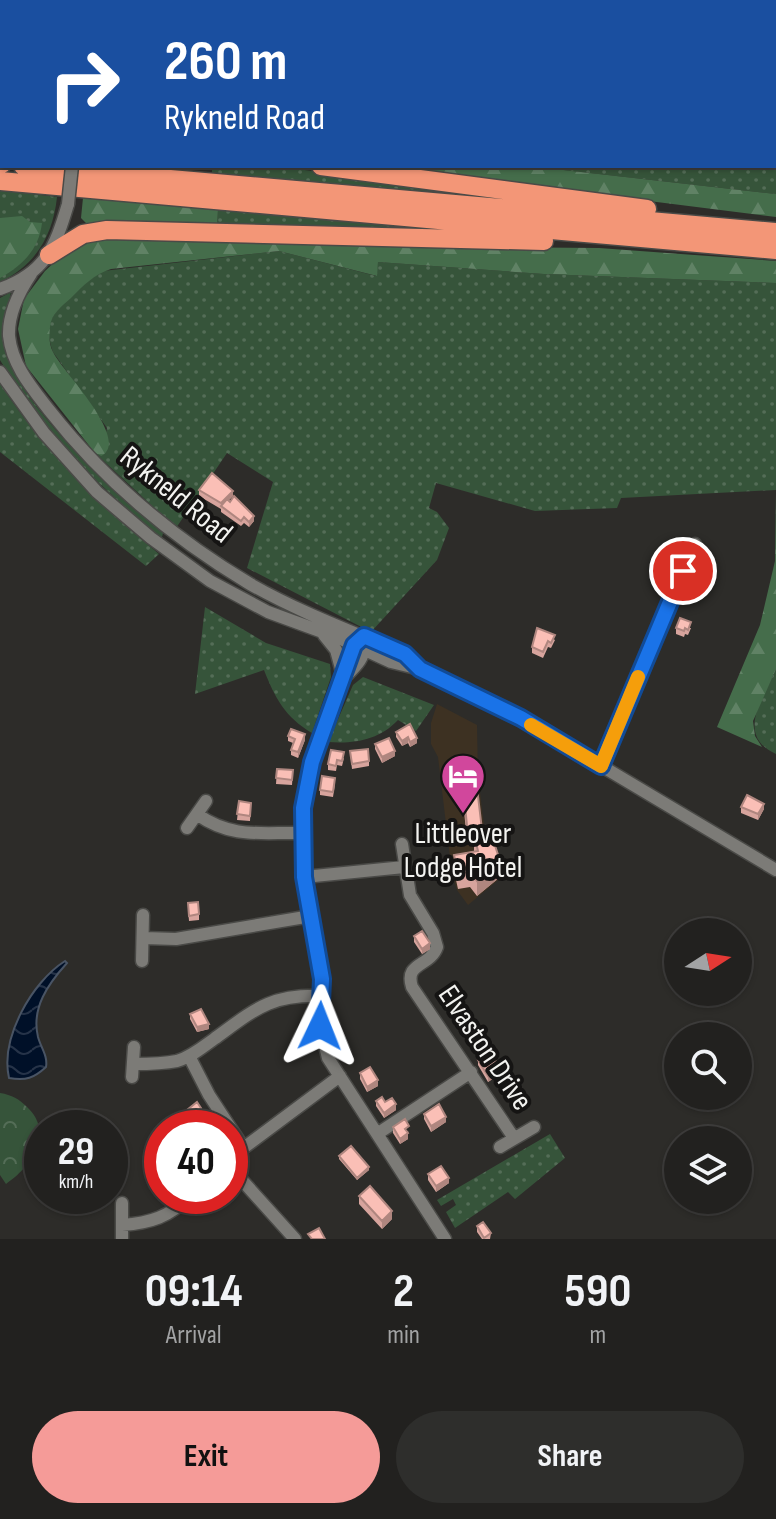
<!DOCTYPE html>
<style>
:root{--surface:#22211f;--page:#2e2e2c;--text:#f1f3f6;--muted:#a2a3a4;--line:#3f3e3d;--accent:#f59b98}
body{margin:0;font-family:"Sofia Sans Condensed",sans-serif;background:var(--page);color:var(--text);height:100vh;display:flex;flex-direction:column;font-size:30px;white-space:nowrap}
*{box-sizing:border-box;margin:0}
p{font-size:26px;color:var(--muted)}
.icon{flex:none;width:44px;height:44px;fill:none;stroke:currentColor;stroke-width:2;stroke-linecap:round;stroke-linejoin:round}
.map{position:relative;height:1239px;overflow:hidden}
.drawer{display:flex;flex-direction:column;background:var(--surface);flex:1}
.drawer>*{flex:none}
.banner{position:absolute;left:0px;top:0px;width:776px;height:168px;box-shadow:0 2px 6px #0004,0 0 0 2px var(--line);background:#1a4fa0;color:#fff;overflow:hidden}
.needle{width:52px;rotate:78deg}
.controls{position:absolute;left:664px;top:918px;display:grid;gap:16px}
.controls a{display:grid;place-items:center;width:88px;height:88px;border-radius:50%;background:var(--surface);box-shadow:0 2px 6px #0004,0 0 0 2px var(--line);font-size:40px}
.speed{position:absolute;left:24px;top:1110px;display:flex;gap:16px;font-size:40px;font-weight:700;text-align:center}
.speed>*{display:grid;place-content:center;width:104px;height:104px;border-radius:50%;background:var(--surface);box-shadow:0 2px 6px #0004,0 0 0 2px var(--line);line-height:1}
.speed small{font-size:20px;font-weight:400}
.speed .limit{border:12px solid #d22;background:#fff;color:#111}
.pin{position:absolute;display:grid;place-items:center;width:68px;height:68px;color:#fff;margin:-34px;border:4px solid #fff;border-radius:50%;box-shadow:0 2px 8px #0007}
.me{position:absolute;width:88px;margin:-44px;rotate:2deg;stroke-linejoin:round;filter:drop-shadow(0 0 6px #0008)}
.turn{display:flex;align-items:center;gap:28px;height:168px;padding:0 32px;font-size:36px}
.turn .icon{width:104px;height:104px;stroke-width:2.5}
.turn b{display:block;font-size:56px;line-height:68px}
.eta{display:flex;justify-content:space-evenly;align-items:center;height:136px;text-align:center}
.eta b{font-size:48px;font-weight:700;line-height:56px}
.cta{display:flex;gap:16px;margin-top:auto;padding:16px 32px}
.cta a{flex:1;height:92px;border-radius:48px;background:var(--accent);color:#111;font-size:32px;font-weight:700;line-height:92px;text-align:center}
.cta a+a{background:var(--page);color:var(--text)}
.map>svg:first-child{display:block}
.commercial{fill:#3d3122}
.grass{fill:url(#grass-dots)}
.forest{fill:url(#forest-firs)}
.park{fill:url(#park-crowns)}
.water{fill:url(#water-waves);stroke:#495464;stroke-width:2}
.lines{fill:none;stroke-linecap:round;stroke-linejoin:round}
.minor-casing{stroke:#4a4a47;stroke-width:15}
.highway-casing{stroke:#4a4a47;stroke-width:21}
.minor{stroke:#7c7b77;stroke-width:12}
.highway{stroke:#f39677;stroke-width:18}
.minor-bridge-casing{stroke:#4a4a47;stroke-width:15;stroke-linecap:butt}
.minor-bridge{stroke:#7c7b77;stroke-width:12}
.wall{fill:#d7a49d}
.shaded-wall{fill:#af867f}
.building{fill:#fabfb6;stroke:#af867f;stroke-width:2}
.route-casing{stroke:#114b97;stroke-width:20}
.route{stroke:#1a73e8;stroke-width:14}
.slow{stroke:#f59e0b;stroke-width:14}
.labels{text-anchor:middle;dominant-baseline:central;stroke-width:8;stroke-linejoin:round;paint-order:stroke}
.street-label{font-size:30px;fill:#f3f3f0;stroke:#151413}
.poi-label{font-size:30px;fill:#f3f3f0;stroke:#151413}
</style>
<div class="map">
<svg width="776" height="1239" viewBox="0 0 776 1239">
<defs>
<pattern id="grass-dots" width="8" height="8" patternUnits="userSpaceOnUse" patternTransform="scale(2)"><rect width="8" height="8" fill="#36543a"/><path d="M2 2h.1M6 6h.1" fill="none" stroke="#546d57" stroke-width="1.8" stroke-linecap="round"/></pattern>
<pattern id="forest-firs" width="22" height="20" patternUnits="userSpaceOnUse" patternTransform="scale(2)"><rect width="22" height="20" fill="#456d4b"/><path d="M5 1l3.5 6h-7zM16 11l3.5 6h-7z" fill="#608265"/></pattern>
<pattern id="park-crowns" width="20" height="18" patternUnits="userSpaceOnUse" patternTransform="scale(2)"><rect width="20" height="18" fill="#36543a"/><path d="M2 6a3 3 0 1 1 6 0M12 15a3 3 0 1 1 6 0" fill="none" stroke="#546d57"/></pattern>
<pattern id="water-waves" width="16" height="10" patternUnits="userSpaceOnUse" patternTransform="scale(2)"><rect width="16" height="10" fill="#001028"/><path d="M0 5q4-4 8 0t8 0" fill="none" stroke="#263348"/></pattern>
</defs>
<rect width="100%" height="100%" fill="#2d2c29"/>
<path class="commercial" d="M437 704 477 725 478 776 485 834 503 876 468 905 457 890 452 874 438 757 431 744V723Z"/>
<path class="grass" d="M774 64H776V194L528 166H774Z
M212 166H275L490 195 491 200 212 177Z
M0 190 57 197C53 235 36 265 0 282Z
M218 209 422 226 426 230 217 228Z
M279 251 376 276 378 262 544 274 776 283V490L621 498 617 508 535 511 436 483 429 508 437 512 449 528 437 560 371 632 247 568 273 482 227 453 176 528 95 453 101 456 107 428 53 352C50 344 48 335 49 326 52 309 87 280 103 271Z
M11 292C7 311 1 327 5 347 17 405 118 494 163 533L162 537 159 538 88 473 30 406 8 373 0 360V298Z
M0 383C42 450 99 503 159 554L146 566 0 452Z
M205 607 266 643 330 664 331 677 312 733C285 717 275 698 264 670L195 694Z
M776 669V754C735 735 763 699 776 669Z
M363 677 434 705 416 731 398 720C379 740 355 744 328 742L353 685Z
M550 1134 565 1158 515 1199 508 1192 455 1228 446 1212 456 1205 453 1199 441 1206 437 1200Z"/>
<path class="forest" d="M372 166H528L776 194V217Z
M83 198 218 209 217 228 90 227 81 218Z
M22 216 30 222 42 223C39 249 23 265 0 278V218Z
M212 237 357 246 599 248 776 261V283L544 274 378 262 377 276 279 251 111 269C94 274 83 286 71 298 62 306 51 314 50 327 49 335 49 345 53 352 62 371 132 440 101 456L95 453 26 366 18 329 24 299 45 271 59 258 89 239Z
M776 493V669L753 721 755 736 762 747 717 727 760 625 775 561Z"/>
<path class="park" d="M0 1093C12 1095 19 1099 27 1107 55 1133 31 1167 6 1184L0 1175Z"/>
<path class="water" d="M65 961 67 963C48 984 31 1008 38 1037 41 1048 48 1056 46 1067 34 1078 26 1081 9 1078 0 1038 32 982 65 961Z"/>
<g class="lines">
<g class="minor-casing">
<path id="minor" d="M189 0 196 2
M63 2 68 0
M0 25 2 24
M0 45 2 46
M774 58 776 57
M31 274C19 292 8 313 9 336 12 365 32 388 49 410 104 480 173 538 250 584 299 612 353 632 405 654L419 667
M0 289C45 273 55 248 68 204
M0 372 44 433 97 492 151 538 210 581 268 612 339 638 391 662 420 669 521 718 776 870
M324 635 336 650 343 676
M364 636 354 645 312 762 303 808V858L320 963V1026L328 1058 445 1239
M344 678C354 668 366 658 364 643
M601 766 695 544
M198 815C233 839 262 832 302 833
M187 828 206 801
M402 844 410 895 433 933 437 947C430 967 404 962 412 987L514 1138
M304 877 404 867
M144 938 176 939 311 916
M142 961 143 915
M189 1056 209 1095 243 1147
M133 1064C147 1064 162 1064 177 1061 191 1057 203 1047 214 1039 254 1010 270 994 322 996
M132 1077 134 1047
M377 1134 471 1072
M500 1147 534 1127
M230 1158 340 1076
M230 1167 295 1239
M122 1203V1239
M122 1225C150 1223 170 1217 189 1196"/>
</g>
<g class="highway-casing">
<path id="highway" d="M0 163 2 164
M23 166 776 232
M321 166 647 209
M0 181 776 250
M49 255 83 234 107 230 544 241"/>
</g>
<use href="#minor" class="minor"/>
<use href="#highway" class="highway"/>
<g class="minor-bridge-casing">
<path id="minor-bridge" d="M68 204 72 166"/>
</g>
<use href="#minor-bridge" class="minor-bridge"/>
</g>
<path class="wall" d="M199 490 233 496 229 500 254 521 249 527 244 523 241 526 221 512V509L199 496Z
M537 628 555 640 551 648 548 647 543 658 532 653V647Z
M676 628H691L688 635 685 634 684 637 676 634Z
M396 732 417 743 410 747 408 743 402 746 396 737Z
M288 736 305 740 298 758 291 755V750L293 743 288 741Z
M375 744 395 756 382 763 375 749Z
M350 751 369 761V766L352 769Z
M344 758 342 766 337 765 336 771 328 770V764Z
M474 762 482 832 500 877 477 896 470 887 458 889 454 871V855L474 851V846H469L467 842 461 779V764Z
M277 769 293 770 292 785 276 784Z
M335 784 333 797 320 795V790Z
M239 801 251 803 250 821 237 820Z
M741 807 764 809 758 820 741 813Z
M188 908 199 914V920L189 921Z
M414 936 430 949 422 954 414 942Z
M190 1014 209 1029 197 1032 190 1019Z
M478 1060 500 1074 488 1082 478 1065Z
M360 1073 378 1086 367 1092 360 1079Z
M376 1101 385 1102 396 1110 384 1118 376 1106Z
M187 1110 201 1114 191 1121 187 1115Z
M424 1114 446 1122 431 1132 424 1119Z
M393 1127 409 1132H408V1139L400 1144 393 1133Z
M339 1156 369 1170 357 1180 339 1159Z
M428 1174 449 1183 436 1192 428 1180Z
M359 1196 392 1219 382 1229 359 1204Z
M477 1226 491 1233 490 1239H482L477 1232Z"/>
<path class="shaded-wall" d="M233 491V496L222 507 221 506V509V503Z
M254 516V521L249 527V522Z
M305 734V740L298 758V752Z
M408 737V743L402 746V741Z
M417 738V743L410 747V742Z
M395 751V756L382 763V757Z
M764 804V809L758 820V814Z
M500 861V877L477 896V881Z
M430 943V949L422 954V949Z
M209 1024V1029L197 1032V1027Z
M500 1068V1074L488 1082V1076Z
M378 1080V1086L367 1092V1087Z
M396 1104V1110L384 1118V1113Z
M201 1108V1114L191 1121V1116Z
M446 1117V1122L431 1132V1126Z
M408 1133V1139L400 1144V1139Z
M369 1167V1170L357 1180V1178Z
M449 1178V1183L436 1192V1186Z
M392 1211V1219L382 1229V1221Z"/>
<path class="building" d="M473 0H484V2H474Z
M212 473 233 491 221 503 199 490Z
M234 496 254 516 249 522 244 517 241 521 221 506 227 499 230 502Z
M680 618 691 622 688 630 685 628 684 631 676 628Z
M537 628 555 635 551 643 548 641 543 652 532 647Z
M410 724 417 738 410 742 408 737 402 741 396 732Z
M291 729 305 734 298 752 291 750 295 739 288 736Z
M389 738 395 751 382 757 375 744Z
M368 749 369 761 352 764 350 751Z
M331 750 344 752 342 761 337 760 336 766 328 764Z
M474 762 482 830 469 831 467 826 461 764Z
M277 769 293 770 292 780 276 778Z
M322 776 335 778 333 792 320 790Z
M747 795 764 804 758 814 741 807Z
M239 801 251 803 250 816 237 814Z
M490 830 500 861 477 881 470 871 458 873 454 855 478 851 474 834Z
M198 902 199 914 189 916 188 903Z
M422 931 430 943 422 949 414 936Z
M201 1009 209 1024 197 1027 190 1014Z
M490 1052 500 1068 488 1076 478 1060Z
M370 1067 378 1080 367 1087 360 1073Z
M382 1097 385 1102 392 1098 396 1104 384 1113 376 1101Z
M197 1102 201 1108 191 1116 187 1110Z
M439 1104 446 1117 431 1126 424 1114Z
M405 1119 409 1126 405 1129 408 1133 400 1139 393 1127Z
M351 1146 369 1167 357 1178 339 1156Z
M441 1166 449 1178 436 1186 428 1174Z
M370 1186 392 1211 382 1221 359 1196Z
M483 1222 491 1233 484 1238 477 1226Z
M319 1228 325 1239H312L308 1234Z"/>
<g class="lines">
<g class="route-casing">
<path id="route" d="M320 1026 322 979 304 877 303 808 312 762 354 645 364 636 405 654 420 669 521 718 601 766 683 571"/>
</g>
<use href="#route" class="route"/>
<path class="slow" d="M531 725 601 766 638 677"/>
</g>
<defs>
<g id="hotel-pin" transform="scale(2.3)"><path d="M0 17L-7.5 6A9.5 9.5 0 1 1 7.5 6Z" fill="#d1479c" stroke="#151413"/><path d="M-6-4.5h1.5V1H6V5H4.5V3h-9V5H-6ZM-4 0a1.8 1.8 0 1 1 3.6 0ZM.5 0V-2.5h3Q6-2.5 6 0Z" fill="#fff"/></g>
</defs>
<g fill-rule="evenodd">
<use href="#hotel-pin" x="463" y="776"/>
</g>
<g class="labels">
<g class="street-label">
<text transform="translate(176 495) rotate(39)">Rykneld Road</text>
<text transform="translate(485 1048) rotate(56)">Elvaston Drive</text>
</g>
<g class="poi-label">
<text x="463" y="834">Littleover<tspan x="463" dy="34">Lodge Hotel</tspan></text>
</g>
</g>
</svg>
<div class="controls">
<a><svg class="needle" viewBox="-14 -14 28 28"><path d="M0-13l5 13h-10z" fill="#e53935"/><path d="M0 13l5-13h-10z" fill="#a2a3a4"/></svg></a>
<a><svg class="icon" aria-label="search" viewBox="0 0 24 24"><circle cx="10" cy="10" r="6"/><path d="M15 15l6 6"/></svg></a>
<a><svg class="icon" aria-label="layers" viewBox="0 0 24 24"><path d="M12 4l9 5-9 5-9-5zM3 14l9 5 9-5"/></svg></a>
</div>
<div class="speed"><div>29<small>km/h</small></div><div class="limit">40</div></div>
<div class="pin" style="left:683px;top:571px;background:#d93025"><svg class="icon" aria-label="arrive" viewBox="0 0 24 24"><path d="M6 21V4h12l-3 4 3 4H6"/></svg></div>
<svg class="me" style="left:320px;top:1026px" viewBox="-20 -20 40 40"><path d="M0-17L14 15 0 8-14 15z" fill="#1a73e8" stroke="#fff" stroke-width="4"/></svg>
<div class="banner">
<div class="turn"><svg class="icon" aria-label="right" viewBox="0 0 24 24"><path d="M7 20v-9h11M14 6l5 5-5 5"/></svg><div><b>260 m</b>Rykneld Road</div></div>
</div>
</div>
<section class="drawer">
<div class="eta">
<div><b>09:14</b><p>Arrival</p></div>
<div><b>2</b><p>min</p></div>
<div><b>590</b><p>m</p></div>
</div>
<div class="cta"><a>Exit</a><a>Share</a></div>
</section>
